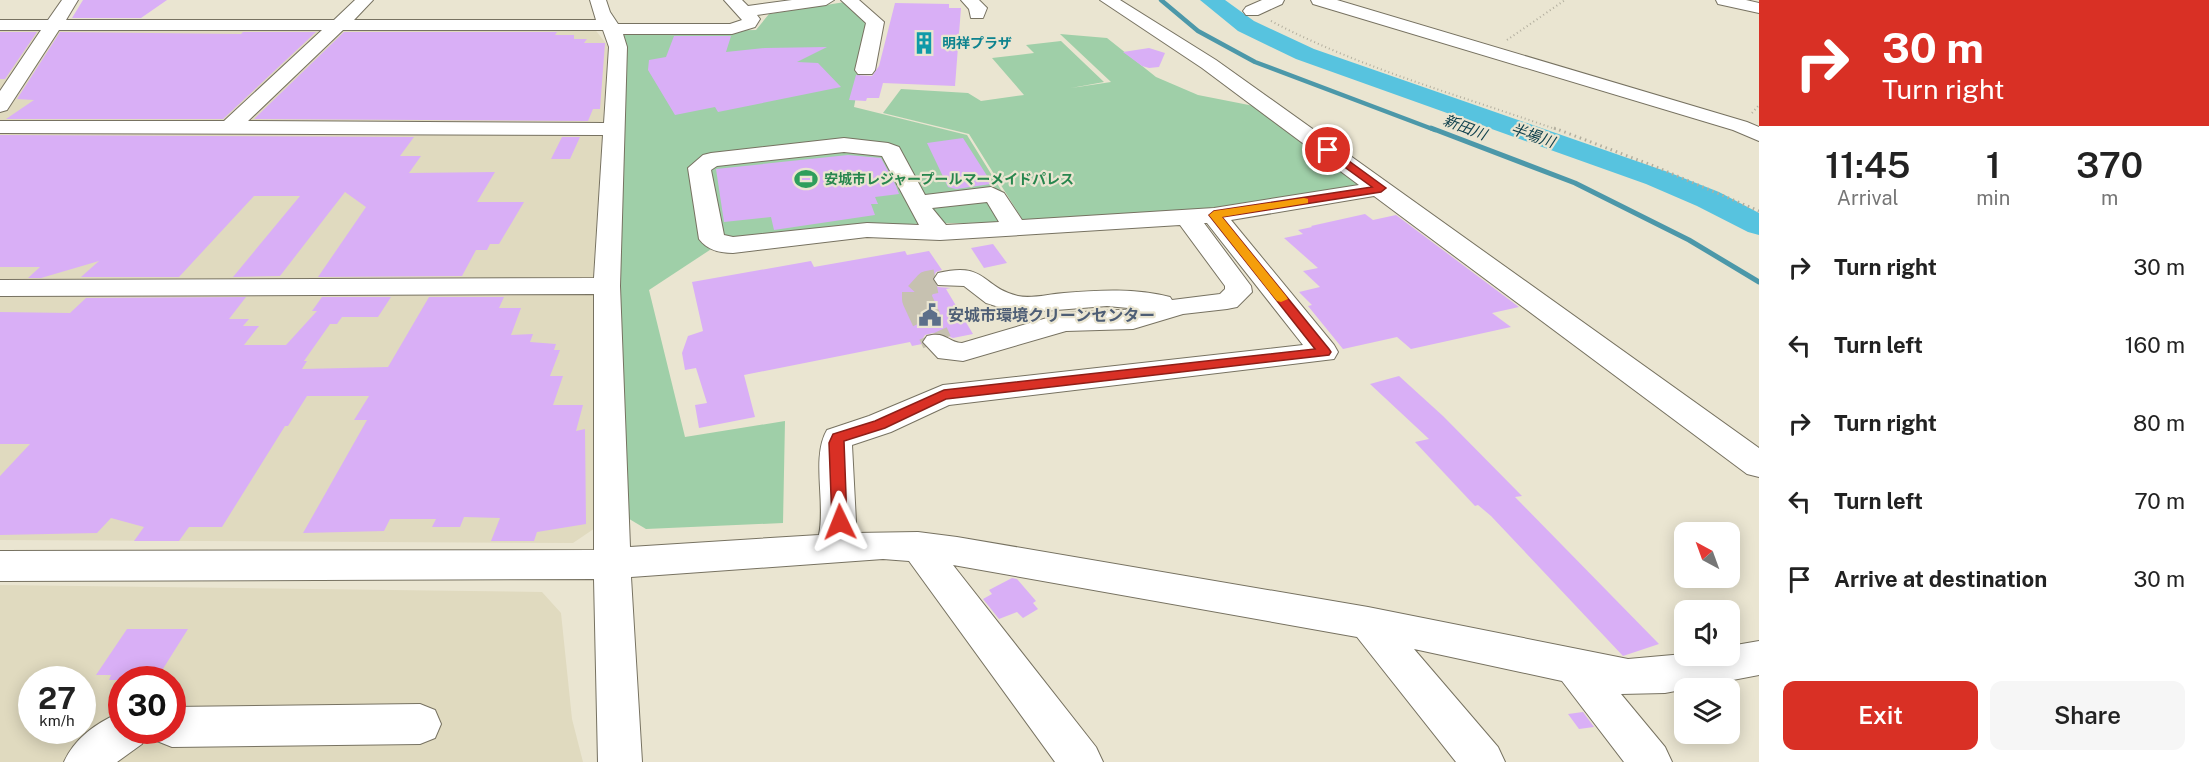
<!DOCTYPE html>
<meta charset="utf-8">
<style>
:root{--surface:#fff;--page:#f6f6f6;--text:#222;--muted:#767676;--accent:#d93025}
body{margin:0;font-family:"Public Sans","Noto Sans JP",sans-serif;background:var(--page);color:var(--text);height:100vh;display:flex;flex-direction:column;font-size:22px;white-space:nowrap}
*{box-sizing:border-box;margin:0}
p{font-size:20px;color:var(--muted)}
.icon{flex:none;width:33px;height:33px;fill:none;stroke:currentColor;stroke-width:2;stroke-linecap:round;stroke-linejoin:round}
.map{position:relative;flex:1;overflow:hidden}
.panel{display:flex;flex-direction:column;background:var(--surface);width:450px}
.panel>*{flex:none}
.guide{background:#d93025;color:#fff;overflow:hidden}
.needle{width:39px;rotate:319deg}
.tools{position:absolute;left:1674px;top:522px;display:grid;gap:12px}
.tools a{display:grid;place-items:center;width:66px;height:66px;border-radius:12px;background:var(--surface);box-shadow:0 3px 15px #0003;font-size:30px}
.speed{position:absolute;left:18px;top:666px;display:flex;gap:12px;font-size:30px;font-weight:700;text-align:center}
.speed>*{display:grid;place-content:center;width:78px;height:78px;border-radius:50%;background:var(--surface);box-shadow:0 3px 15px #0003;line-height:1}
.speed small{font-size:15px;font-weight:400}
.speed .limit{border:9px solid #d22;background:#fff;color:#111}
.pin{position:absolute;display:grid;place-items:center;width:51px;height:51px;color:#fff;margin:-26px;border:3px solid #fff;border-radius:50%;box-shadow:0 2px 6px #0007}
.me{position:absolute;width:66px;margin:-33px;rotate:358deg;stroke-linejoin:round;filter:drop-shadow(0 0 4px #0008)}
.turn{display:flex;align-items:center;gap:21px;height:126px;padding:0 24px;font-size:27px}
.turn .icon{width:78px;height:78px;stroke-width:2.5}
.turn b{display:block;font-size:42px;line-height:51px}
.eta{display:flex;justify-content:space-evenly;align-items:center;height:102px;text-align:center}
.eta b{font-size:36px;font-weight:600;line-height:42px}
.cta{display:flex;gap:12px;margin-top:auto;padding:12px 24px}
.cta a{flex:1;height:69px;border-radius:12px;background:var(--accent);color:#fff;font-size:24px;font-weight:600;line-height:69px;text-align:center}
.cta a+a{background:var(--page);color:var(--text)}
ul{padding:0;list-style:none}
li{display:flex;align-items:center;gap:18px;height:78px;padding:0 24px}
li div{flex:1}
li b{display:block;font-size:22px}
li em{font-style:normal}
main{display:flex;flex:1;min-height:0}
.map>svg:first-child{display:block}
.built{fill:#e0dabf;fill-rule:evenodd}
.green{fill:#9fcfa8}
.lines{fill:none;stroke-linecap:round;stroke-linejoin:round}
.stream-far1{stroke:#4c98a9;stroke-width:4.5}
.stream{stroke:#4c98a9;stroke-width:5}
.river{fill:#57c3df;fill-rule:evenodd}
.building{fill:#d9aff6}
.minor-tunnel-far1{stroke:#c6c1b0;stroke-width:24;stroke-dasharray:24 12;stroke-linecap:butt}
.minor-tunnel{stroke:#c6c1b0;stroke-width:30;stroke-dasharray:30 15;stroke-linecap:butt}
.minor-casing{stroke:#777261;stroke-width:2}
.path-far1{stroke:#b2ae9e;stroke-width:2;stroke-dasharray:1 3;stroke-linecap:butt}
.path{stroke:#b2ae9e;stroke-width:3;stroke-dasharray:1.5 4;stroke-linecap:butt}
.minor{fill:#fff;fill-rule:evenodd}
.route{fill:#d93025;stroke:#8d1f18;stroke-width:1.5}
.slow{fill:#f59e0b}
.labels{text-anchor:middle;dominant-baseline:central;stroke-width:4.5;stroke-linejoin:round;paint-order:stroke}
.far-culture-label{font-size:14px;font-weight:bold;fill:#0d838f;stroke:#eae5d1;text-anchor:start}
.far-leisure-label{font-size:14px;font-weight:bold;fill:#27864d;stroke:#eae5d1;text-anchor:start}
.far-water-label{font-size:15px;font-style:italic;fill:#10414d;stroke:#eae5d1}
.service-label{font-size:16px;font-weight:bold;fill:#4e5e75;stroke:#eae5d1;text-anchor:start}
</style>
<main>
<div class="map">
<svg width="1759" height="762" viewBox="0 0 1759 762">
<rect width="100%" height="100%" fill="#eae5d1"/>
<path class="built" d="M593 27 608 46 593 277 601 524 573 543 0 540V29Z
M0 585 542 592 561 613 572 719 583 762H0ZM32 680H82V730H32ZM122 680H172V730H122Z"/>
<path class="green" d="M845 2 870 23 854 107 967 135 1021 222 853 225 725 240 649 290 685 437 785 421 783 523 646 529 626 517 617 274 621 33 756 30 769 14Z
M1060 34 1107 38 1156 77 1198 95 1259 107 1360 181V186L1222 207 1024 222 969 134 883 113 901 89 968 93 981 101 1024 95 992 58 1034 53 1026 45 1061 41 1104 82 1071 88 1111 82Z"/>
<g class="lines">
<path class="stream-far1" d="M1161 0 1198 31 1255 62 1435 130"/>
<path class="stream" d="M1431 128 1575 183 1689 240 1759 282"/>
<path class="river" d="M1200 0H1225L1254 21 1314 49 1668 172 1719 192 1759 213V235L1748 232 1697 206 1646 184 1296 59 1238 31Z"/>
</g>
<path class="building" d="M83 0H167L141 18H72Z
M895 3 949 4V8H961L955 86 883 83 879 98H867L866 101 849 100 856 75 872 76 879 66Z
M0 32H37L5 79H0Z
M60 32 241 34 243 32H316L223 119H6L34 100 17 99Z
M344 32H557L555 35H574V39H587L584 43H605L600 109H593L588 121 254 119Z
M674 36H731L726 52 765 48 827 47 797 62 818 63 841 87 718 112 715 107 675 115 648 70 649 60 666 57Z
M1149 48 1165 53 1159 67 1149 68 1142 66 1123 52Z
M0 135 414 137 400 156H421L409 173 495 172 477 202H524L499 244H490L487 250H476L462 276 318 277 366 207 345 192 280 276 233 277 300 196H254L179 277H81L99 261 41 278H28L40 267H0Z
M562 137H580L570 159H551Z
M963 138 991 182V184L956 189 948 187 927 143Z
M848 155 881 158 896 186 899 194 875 197 878 204H871L875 215 774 230 771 217 724 222 716 169Z
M1365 214 1373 220 1396 215 1519 307 1492 313 1511 327 1411 349 1397 337 1343 349 1308 306 1312 305 1299 292 1320 287 1303 271 1318 268 1284 238 1303 234 1298 230 1312 227 1311 226Z
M993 244 1007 263 984 268 971 248Z
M905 251 907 255 929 251 942 270 936 272 932 280 938 287 951 288 946 289 973 334 953 338 943 334 933 333 925 335 921 341 922 344 912 346 910 342 744 375 755 417 699 428 695 405 707 403 696 368 685 370 682 353 688 336 703 331 692 282 811 261 814 267Z
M246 297 229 319H249L243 326H259L244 345H286L317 311H312L322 297H391L378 317H342L337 324H330L304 361H307L302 369 388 367 429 297H504L499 308H521L511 335 533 334 530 342 556 344 554 350H560L550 376H563L553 405H583L576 431 585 429 586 524 537 532 534 541H491L500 518 464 517 460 527H432L436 519H390L384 531 303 533 367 420H354L369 396H307L288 426H285L222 527H189L179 541H134L144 527 111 518 97 533 0 535V476L30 444H0V312L70 313 86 298Z
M1399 376 1443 416 1522 496 1515 497 1659 644 1623 656 1491 516 1478 505 1475 506 1415 442 1429 439 1370 384Z
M1012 578 1017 579 1036 601 1033 603 1038 609 1023 618 1017 612 999 619 983 599 992 594 989 590Z
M127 629H188L156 680H109L111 675H96Z
M1583 712 1594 727 1579 729 1568 714Z"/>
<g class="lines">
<path class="minor-tunnel-far1" d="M917 294 927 283 947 279"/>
<path class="minor-tunnel" d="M917 292V299L937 342"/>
<g class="minor-casing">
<path id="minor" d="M62 0H78L66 20H334L355 0H373L354 20H596L590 0H606L610 12 618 24H730L742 20 724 0H742L748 6 792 0H834L826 5 757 15 760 19 755 27 732 34H623L627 47 620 286 630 547 819 535C826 503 811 457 827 430L869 416 943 385 1303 345 1207 223H1204L1251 286 1252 292 1237 307 1227 309 1183 314 1133 329 1066 331 963 361 938 358 923 342 927 336C946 331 947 342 962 343L1064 313 1139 309 1107 306 1018 313 986 303 964 286 938 285 934 279 938 273C987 261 981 287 1018 296 1031 299 1050 294 1064 293 1099 290 1135 288 1170 297L1172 300 1220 294 1225 289V286L1180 225 940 240 867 237 733 253C720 253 707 250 699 239L688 168 703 155 711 153 844 138 888 143 899 147 925 195 991 187 1004 193 1022 220 1214 208 1359 185 1202 68 1100 0H1120L1216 60 1759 448V477L1747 474 1374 196 1231 220 1334 345 1338 352 1334 359 949 405 891 432 852 445 856 522 855 533 918 532 957 537 1368 607 1628 659 1684 654V656H1730V646L1759 641V675L1665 693 1621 694 1665 747 1672 762H1624L1562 681 1414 649 1498 747 1505 762H1456L1357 637 953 565 1096 747 1103 762H1055L909 561 883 559 631 577 642 762H598L594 579 0 581V551L594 550V294L0 296V280L594 278 603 135 0 133V121H224L322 30H59L7 110 0 112V91L41 30H0V20H48ZM343 30H603L609 47 604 123 248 121ZM844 152 882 156 919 225 867 223 733 237 724 235 711 170 717 166ZM987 202 999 222 946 225 932 208Z
M841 0H859L884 22 875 70 872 74H858L855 70 866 23Z
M961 0H979L987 8 983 18H971L969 9Z
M1262 0H1284L1282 4 1258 15H1246L1243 11 1246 7Z
M1311 0H1337L1747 122 1759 127V141L1733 130 1313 4Z
M1716 0H1746L1759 3V13L1718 4Z
M420 704 435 710 441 724 435 738 420 744 172 747 157 741 153 730H172V707Z
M122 712V730H148L142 744 117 762H64C75 738 97 722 122 712Z"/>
</g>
<path class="path-far1" d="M1271 21C1362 69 1462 96 1558 130
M1507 40 1565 0
M1752 113 1759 105"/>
<path class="path" d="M1554 128 1654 166 1759 211"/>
<use href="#minor" class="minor"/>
</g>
<path class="route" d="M1324 148H1331L1386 188 1381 192 1222 217 1329 349 1331 352 1329 355 946 399 885 428 844 441 847 522 845 526 840 528 834 526 832 522 829 443 833 434 875 421 944 390 1315 349 1209 215 1214 211 1372 187 1324 152Z"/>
<path class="slow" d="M1304 198 1308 199V203L1222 217 1286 296 1288 299 1281 302 1277 301 1209 215 1214 211Z"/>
<defs>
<g id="building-bare" transform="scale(1.8)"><path d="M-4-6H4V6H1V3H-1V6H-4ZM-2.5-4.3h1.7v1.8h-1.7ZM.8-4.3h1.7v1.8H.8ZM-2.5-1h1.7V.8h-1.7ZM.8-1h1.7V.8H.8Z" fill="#0f9aa8" stroke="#eae5d1" stroke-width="2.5" paint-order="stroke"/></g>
<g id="stadium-bare" transform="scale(1.8)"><path d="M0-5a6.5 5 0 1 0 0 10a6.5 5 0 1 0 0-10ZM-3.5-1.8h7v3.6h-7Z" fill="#2e9e5b" stroke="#eae5d1" stroke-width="2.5" paint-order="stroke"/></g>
<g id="civic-bare" transform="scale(1.8)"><path d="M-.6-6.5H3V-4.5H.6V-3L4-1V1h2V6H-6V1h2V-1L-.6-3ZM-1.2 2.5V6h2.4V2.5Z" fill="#5c6f8a" stroke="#eae5d1" stroke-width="2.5" paint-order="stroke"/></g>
</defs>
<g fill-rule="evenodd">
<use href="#building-bare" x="924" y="43"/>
<use href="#stadium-bare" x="806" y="179"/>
<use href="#civic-bare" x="930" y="315"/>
</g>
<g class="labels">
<g class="far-culture-label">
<text x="942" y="43">明祥プラザ</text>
</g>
<g class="far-leisure-label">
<text x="824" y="179">安城市レジャープールマーメイドパレス</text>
</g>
<g class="far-water-label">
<text transform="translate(1465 127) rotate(21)">新田川</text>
<text transform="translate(1533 135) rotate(19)">半場川</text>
</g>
<g class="service-label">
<text x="948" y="315">安城市環境クリーンセンター</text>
</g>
</g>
</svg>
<div class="tools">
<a><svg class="needle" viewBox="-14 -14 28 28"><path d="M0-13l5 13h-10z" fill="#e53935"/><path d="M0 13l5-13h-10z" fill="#767676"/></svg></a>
<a><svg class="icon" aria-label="sound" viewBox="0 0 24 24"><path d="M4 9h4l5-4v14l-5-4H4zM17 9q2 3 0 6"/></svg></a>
<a><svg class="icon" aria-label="layers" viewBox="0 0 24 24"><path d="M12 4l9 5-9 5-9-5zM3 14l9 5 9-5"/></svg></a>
</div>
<div class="speed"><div>27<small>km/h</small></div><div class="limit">30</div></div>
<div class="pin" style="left:1328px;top:150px;background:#d93025"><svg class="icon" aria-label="arrive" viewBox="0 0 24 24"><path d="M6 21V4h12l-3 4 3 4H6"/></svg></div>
<svg class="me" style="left:840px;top:522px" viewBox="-20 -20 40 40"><path d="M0-17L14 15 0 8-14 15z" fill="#d93025" stroke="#fff" stroke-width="4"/></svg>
</div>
<section class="panel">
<div class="guide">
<div class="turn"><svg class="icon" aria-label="right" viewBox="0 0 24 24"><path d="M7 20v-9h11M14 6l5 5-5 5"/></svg><div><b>30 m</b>Turn right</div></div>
</div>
<div class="eta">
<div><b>11:45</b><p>Arrival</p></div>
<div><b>1</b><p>min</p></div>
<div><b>370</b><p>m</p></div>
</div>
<ul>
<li><svg class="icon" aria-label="right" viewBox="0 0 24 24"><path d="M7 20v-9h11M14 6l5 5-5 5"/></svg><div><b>Turn right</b></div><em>30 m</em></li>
<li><svg class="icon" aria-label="left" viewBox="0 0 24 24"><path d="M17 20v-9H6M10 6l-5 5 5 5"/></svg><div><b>Turn left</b></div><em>160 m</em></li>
<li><svg class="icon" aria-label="right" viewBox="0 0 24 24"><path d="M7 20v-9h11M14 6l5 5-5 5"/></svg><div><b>Turn right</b></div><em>80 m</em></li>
<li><svg class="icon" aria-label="left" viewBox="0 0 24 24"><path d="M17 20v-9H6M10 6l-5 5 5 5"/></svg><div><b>Turn left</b></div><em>70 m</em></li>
<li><svg class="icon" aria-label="arrive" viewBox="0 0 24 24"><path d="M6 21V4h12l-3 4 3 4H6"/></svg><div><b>Arrive at destination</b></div><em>30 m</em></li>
</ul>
<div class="cta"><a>Exit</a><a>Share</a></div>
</section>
</main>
